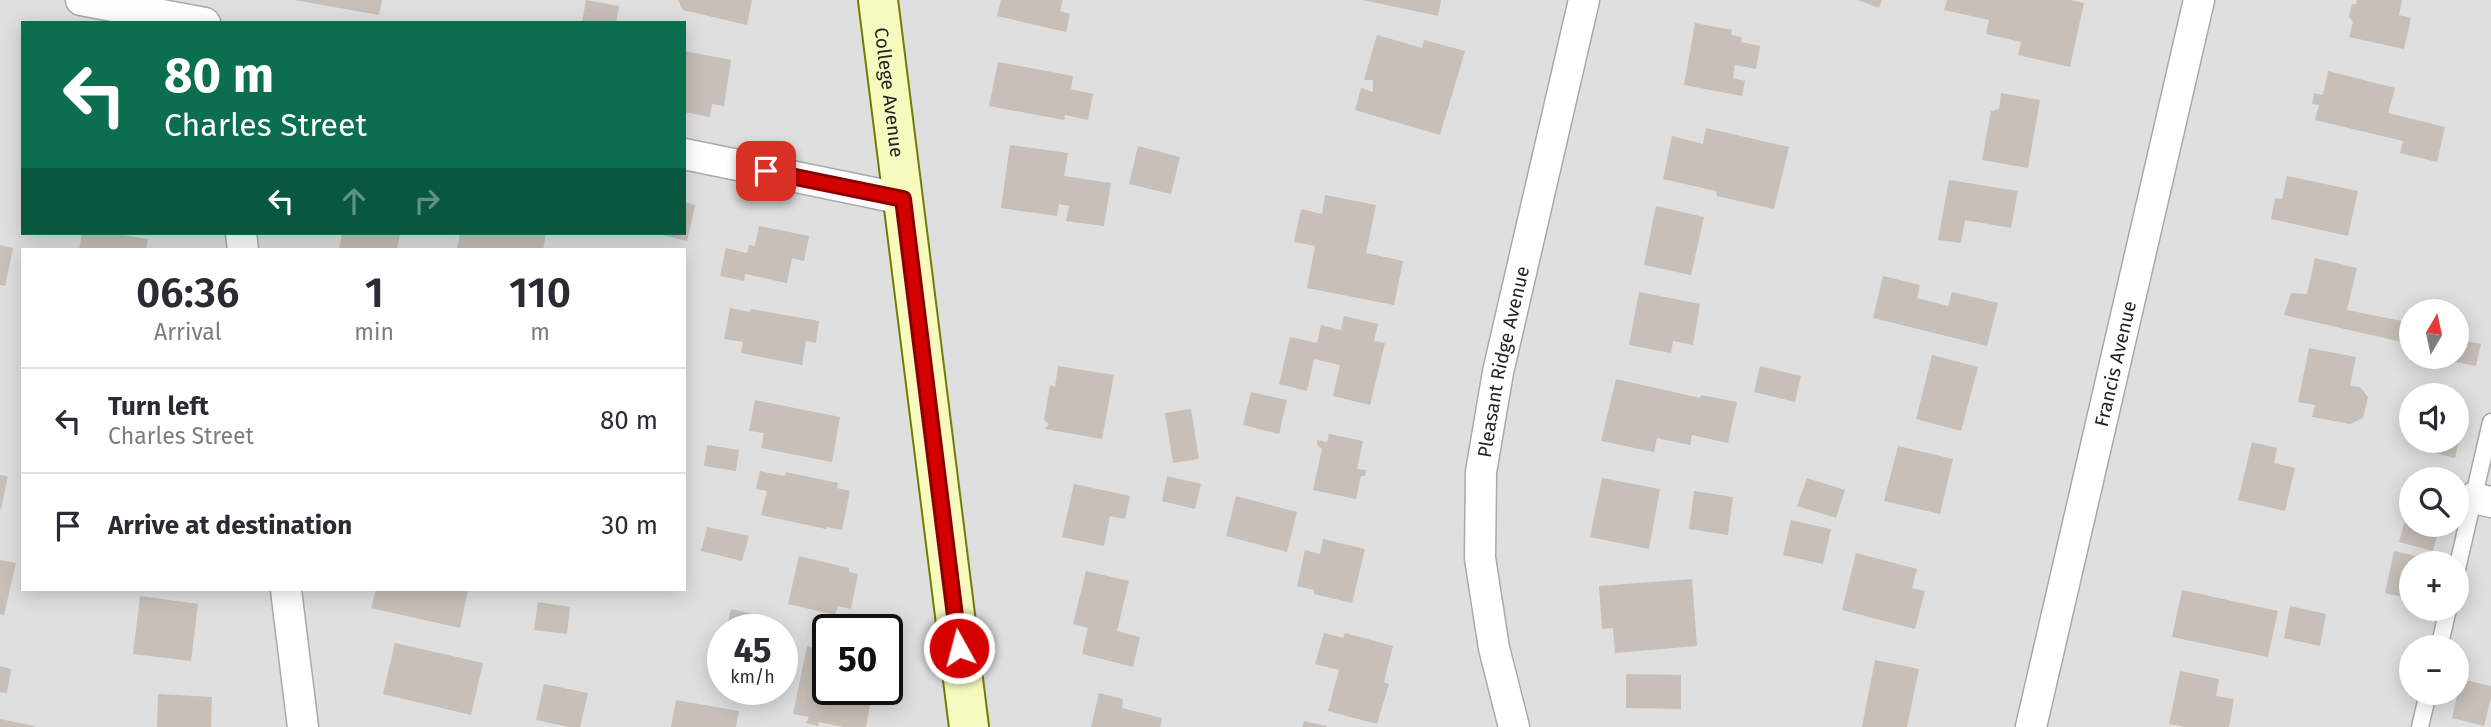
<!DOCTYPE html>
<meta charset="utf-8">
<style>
:root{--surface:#fff;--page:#f7f7f7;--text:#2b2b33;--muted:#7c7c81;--line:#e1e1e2}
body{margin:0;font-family:"Fira Sans",sans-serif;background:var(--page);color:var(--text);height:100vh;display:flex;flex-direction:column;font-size:26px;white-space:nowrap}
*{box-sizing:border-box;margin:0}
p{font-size:23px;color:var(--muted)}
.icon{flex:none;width:38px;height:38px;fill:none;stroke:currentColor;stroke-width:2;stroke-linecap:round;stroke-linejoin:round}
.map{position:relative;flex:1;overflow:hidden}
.drawer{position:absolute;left:21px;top:248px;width:665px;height:343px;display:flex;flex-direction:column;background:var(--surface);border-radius:0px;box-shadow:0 4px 18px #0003}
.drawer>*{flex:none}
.top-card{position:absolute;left:21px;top:21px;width:665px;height:214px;border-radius:0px;box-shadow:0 4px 18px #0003;background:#0b6e4f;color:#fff;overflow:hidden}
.needle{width:46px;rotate:9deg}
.fabs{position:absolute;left:2399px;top:299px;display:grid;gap:14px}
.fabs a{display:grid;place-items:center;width:70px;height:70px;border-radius:50%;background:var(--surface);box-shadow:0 4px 18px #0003;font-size:35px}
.speed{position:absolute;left:707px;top:614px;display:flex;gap:14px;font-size:35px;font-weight:700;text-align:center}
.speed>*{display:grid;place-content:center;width:91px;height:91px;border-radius:50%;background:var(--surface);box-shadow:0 4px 18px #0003;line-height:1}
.speed small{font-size:18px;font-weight:400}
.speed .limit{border:4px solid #111;border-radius:10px;background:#fff;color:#111}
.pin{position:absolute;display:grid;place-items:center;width:60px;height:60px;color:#fff;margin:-30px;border-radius:14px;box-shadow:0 4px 10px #0006}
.me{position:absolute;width:77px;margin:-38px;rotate:353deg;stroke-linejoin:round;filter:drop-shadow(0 0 5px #0008)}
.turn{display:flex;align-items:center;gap:24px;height:147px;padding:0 28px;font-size:32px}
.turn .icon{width:91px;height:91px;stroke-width:2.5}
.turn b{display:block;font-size:49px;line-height:60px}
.lanes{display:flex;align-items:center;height:66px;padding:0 28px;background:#0003;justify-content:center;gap:35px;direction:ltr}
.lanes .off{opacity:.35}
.eta{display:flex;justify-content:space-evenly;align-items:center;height:119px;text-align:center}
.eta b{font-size:42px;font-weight:600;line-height:49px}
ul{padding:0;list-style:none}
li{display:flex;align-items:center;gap:21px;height:105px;padding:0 28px;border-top:2px solid var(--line)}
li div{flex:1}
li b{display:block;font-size:26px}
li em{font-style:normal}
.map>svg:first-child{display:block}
.residential{fill:#e0dfdf;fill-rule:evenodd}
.building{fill:#c7bfb8}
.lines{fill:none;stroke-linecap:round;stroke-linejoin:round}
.service-casing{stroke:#a9a9a9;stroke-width:19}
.minor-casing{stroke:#a9a9a9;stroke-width:33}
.secondary-casing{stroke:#707d05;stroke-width:42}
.service{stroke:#fff;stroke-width:16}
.minor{stroke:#fff;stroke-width:30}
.secondary{stroke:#f7fabf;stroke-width:38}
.route-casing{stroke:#8a0000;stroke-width:18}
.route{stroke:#d40000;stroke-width:12}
.labels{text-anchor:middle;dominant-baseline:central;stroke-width:7;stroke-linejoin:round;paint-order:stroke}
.street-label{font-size:19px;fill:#222;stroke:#fff}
</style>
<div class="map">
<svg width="2491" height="727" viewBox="0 0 2491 727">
<rect width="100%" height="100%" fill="#f2efe9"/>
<path class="residential" d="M0 0H2491V727H0ZM23 23H684V233H23ZM23 250H684V590H23ZM2412 312H2457V357H2412ZM2412 396H2457V441H2412ZM2412 480H2457V525H2412ZM2412 564H2457V609H2412ZM723 630H782V690H723ZM828 630H887V690H828ZM2412 648H2457V693H2412Z"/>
<path class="building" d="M294 0H382L379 15Z
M586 0 619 6 616 23H582Z
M678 0H752L747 25 683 10Z
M1001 0H1063L1060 11 1070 14 1066 32 997 16Z
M1363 0H1441L1438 16Z
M1858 0H1882L1879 8Z
M1947 0H2071L2084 3 2070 67 2018 55 2021 42 1986 34 1989 20 1944 10Z
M2357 0H2402L2399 15 2411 18 2404 49 2349 37 2353 22 2349 17 2352 4H2356Z
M1695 23 1732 30 1731 35 1742 37 1741 42 1760 46 1756 69 1735 65 1733 78 1745 81 1742 96 1684 85Z
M1377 35 1422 48 1424 40 1465 51 1440 135 1355 110 1361 88 1373 92V80H1364Z
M684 51 731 60 724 106 712 104 710 117 684 112Z
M998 62 1073 76 1071 89 1093 94 1088 120 1065 115 1064 120 989 106Z
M2328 71 2395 88 2388 113 2445 127 2437 162 2400 153 2403 141 2315 120 2319 105 2312 104 2314 93 2323 95Z
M2001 93 2040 100 2028 168 1982 160 1991 111 1999 109Z
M1706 128 1789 147 1774 209 1717 196 1716 191 1663 179 1672 136 1703 144Z
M1010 145 1068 153 1064 176 1111 183 1104 226 1066 221 1069 206 1059 204 1057 216 1001 208Z
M1138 146 1180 157 1171 194 1129 184Z
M2287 176 2358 191 2348 236 2271 219 2275 198 2282 199Z
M1949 180 2018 191 2011 228 1965 220 1961 243 1938 240Z
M1325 195 1376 205 1366 253 1403 261 1394 305 1307 288 1315 246 1294 242 1301 209 1322 214Z
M684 202 695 205 687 241 658 234 684 233Z
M1656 206 1704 217 1691 275 1644 265Z
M759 226 809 236 804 261 792 258 787 283 745 274 744 281 720 276 726 248 747 253 749 245 755 246Z
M82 233H110L148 239 146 250H79Z
M342 233H400L397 250H339Z
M460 233H546L543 250 457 248Z
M0 245 13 248 5 286 0 285Z
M2315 258 2357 268 2347 310 2412 323 2406 343 2284 315 2291 293 2307 294Z
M1883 276 1920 285 1917 298 1948 306 1952 292 1998 303 1987 346 1873 318Z
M1639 292 1700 304 1693 345 1673 341 1671 353 1629 345Z
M730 308 749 312 751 309 819 321 816 343 806 341 802 365 741 353 743 342 724 339Z
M1344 316 1378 324 1374 341 1385 343 1370 405 1333 396 1340 365 1314 359 1307 391 1279 384 1290 337 1317 343 1321 325 1341 330Z
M2457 339 2481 344 2476 366 2442 359 2443 357H2457Z
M2309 348 2356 357 2350 386 2360 387 2368 397 2363 418 2350 424 2312 417 2315 405 2298 402Z
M1932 355 1978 367 1961 431 1916 419Z
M1058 366 1114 375 1102 439 1045 429 1049 424 1044 420 1050 385 1055 387Z
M1760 366 1801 376 1795 402 1754 392Z
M1616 379 1700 398 1701 395 1737 402 1728 443 1692 435 1690 445 1657 438 1654 452 1601 441Z
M1251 392 1287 400 1279 434 1243 425Z
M755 400 840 417 832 462 761 448 764 433 749 431Z
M1191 409 1199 459 1173 463 1165 413Z
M2457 418 2464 419 2455 458 2422 450 2424 441H2457Z
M1329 434 1363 441 1357 469 1366 470 1365 476H1361L1356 499 1313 490 1322 449 1317 445V440L1327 442Z
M2252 442 2277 448 2274 463 2295 468 2285 511 2238 500Z
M707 445 739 450 736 471 704 466Z
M1898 446 1953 459 1940 514 1884 501Z
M760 471 784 476 786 472 838 483 837 488 850 491 842 530 827 527 826 529 761 515 767 491 756 489Z
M0 475 8 476 1 509H0Z
M1167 476 1201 484 1195 509 1162 501Z
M1602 478 1660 489 1649 549 1590 537Z
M1807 478 1845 490 1836 518 1797 506Z
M1074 484 1130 496 1125 519 1110 516 1104 546 1062 537Z
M1694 491 1733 497 1728 535 1689 529Z
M1236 496 1297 512 1287 552 1226 536Z
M1791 520 1831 529 1823 564 1783 555Z
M2405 520 2412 522V525H2423L2439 529 2433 551 2399 542Z
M707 527 749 536 742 561 701 551Z
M1323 539 1365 549 1352 603 1314 594V590L1297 586 1305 550 1320 554Z
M2394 551 2435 560 2434 564H2412V599L2385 593Z
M1856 553 1917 569 1912 588 1925 591 1915 629 1842 610Z
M799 556 849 568V572L858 574 851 609 838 606 835 615 788 604Z
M0 560 16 563 4 615 0 614Z
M1086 571 1129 581 1117 631 1140 637 1133 667 1082 654 1088 628 1073 624Z
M1692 579 1697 646 1615 653 1613 628 1602 629 1599 586Z
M376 590H468L460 628 371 608Z
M2182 590 2278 611 2268 657 2172 637Z
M140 596 198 604 191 661 133 654Z
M538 602 570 607 567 634 534 630Z
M2290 606 2326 614 2320 646 2284 638Z
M731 609 771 618 768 630H726Z
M1324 633 1343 638 1345 633 1393 646 1384 682 1389 684 1377 724 1328 711 1339 670 1315 664Z
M395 643 483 663 471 715 383 694Z
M807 646 828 651V690H873L866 727H843L819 722 818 726 806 723 809 717 793 714Z
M1875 660 1919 669 1907 727H1862Z
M0 666 11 669 7 693 0 692Z
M2180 671 2219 679 2216 696 2234 699 2229 727H2185L2169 724Z
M1626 674 1681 675V709L1626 708Z
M2461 679 2491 686V697L2484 726 2452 718Z
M544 684 588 693 580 727H569L536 720Z
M1099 693 1123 699 1122 708 1162 718 1160 727H1091Z
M158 694 212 697 211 727H157Z
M676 700 739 711 736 727H671Z
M0 719 35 726V727H0Z
M1304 721 1327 726 1326 727H1302Z"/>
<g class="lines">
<g class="service-casing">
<path id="service" d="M2457 569 2491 422
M2439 648 2448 609
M2420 727 2428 693"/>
</g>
<g class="minor-casing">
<g id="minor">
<path d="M81 0 205 23"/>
<path d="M684 154 903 199"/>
<path d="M241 233 243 250"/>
<path d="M2473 498 2491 502"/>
<path d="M286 590 303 727"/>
<path id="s1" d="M1514 727 1494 648 1480 558 1481 472 1498 372 1584 0"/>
<path id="s2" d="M2031 727 2199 0"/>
</g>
</g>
<g class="secondary-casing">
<g id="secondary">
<path id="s3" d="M878 0 969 727"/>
</g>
</g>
<use href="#service" class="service"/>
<use href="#minor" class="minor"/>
<use href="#secondary" class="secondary"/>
</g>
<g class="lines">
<g class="route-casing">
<path id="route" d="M766 171 903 199 959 648"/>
</g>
<use href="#route" class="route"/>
</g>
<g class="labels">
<g class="street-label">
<text stroke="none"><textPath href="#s3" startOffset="93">College Avenue</textPath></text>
<text stroke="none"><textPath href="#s1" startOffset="371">Pleasant Ridge Avenue</textPath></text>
<text stroke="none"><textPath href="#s2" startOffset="373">Francis Avenue</textPath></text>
</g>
</g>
</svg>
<div class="fabs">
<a><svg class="needle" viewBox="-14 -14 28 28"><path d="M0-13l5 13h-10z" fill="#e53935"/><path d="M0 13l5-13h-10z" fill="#7c7c81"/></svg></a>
<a><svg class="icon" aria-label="sound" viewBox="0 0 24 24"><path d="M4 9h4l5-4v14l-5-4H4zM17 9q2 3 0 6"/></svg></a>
<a><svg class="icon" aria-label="search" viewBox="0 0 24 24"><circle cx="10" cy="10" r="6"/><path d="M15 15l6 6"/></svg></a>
<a>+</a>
<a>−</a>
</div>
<div class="speed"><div>45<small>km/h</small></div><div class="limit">50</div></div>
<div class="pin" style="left:766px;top:171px;background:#d93025"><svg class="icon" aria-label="arrive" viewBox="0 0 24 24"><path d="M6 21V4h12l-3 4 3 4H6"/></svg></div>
<svg class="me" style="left:959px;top:648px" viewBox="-20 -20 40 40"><circle r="17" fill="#d40000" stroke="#fff" stroke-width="3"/><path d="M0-11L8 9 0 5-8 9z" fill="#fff"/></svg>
<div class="top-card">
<div class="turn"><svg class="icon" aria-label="left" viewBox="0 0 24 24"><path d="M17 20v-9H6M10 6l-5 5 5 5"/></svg><div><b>80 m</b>Charles Street</div></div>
<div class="lanes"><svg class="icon" aria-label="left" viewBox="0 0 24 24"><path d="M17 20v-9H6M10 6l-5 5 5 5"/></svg><svg class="icon off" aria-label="ahead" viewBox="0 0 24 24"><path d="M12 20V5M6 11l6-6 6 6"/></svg><svg class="icon off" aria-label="right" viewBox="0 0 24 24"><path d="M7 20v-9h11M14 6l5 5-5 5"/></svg></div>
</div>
<section class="drawer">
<div class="eta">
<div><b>06:36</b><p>Arrival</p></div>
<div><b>1</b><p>min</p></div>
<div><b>110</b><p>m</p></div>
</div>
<ul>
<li><svg class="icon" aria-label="left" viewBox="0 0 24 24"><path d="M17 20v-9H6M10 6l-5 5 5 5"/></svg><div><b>Turn left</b><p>Charles Street</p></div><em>80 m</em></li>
<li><svg class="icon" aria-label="arrive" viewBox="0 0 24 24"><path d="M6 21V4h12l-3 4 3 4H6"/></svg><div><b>Arrive at destination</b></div><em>30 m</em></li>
</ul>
</section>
</div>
